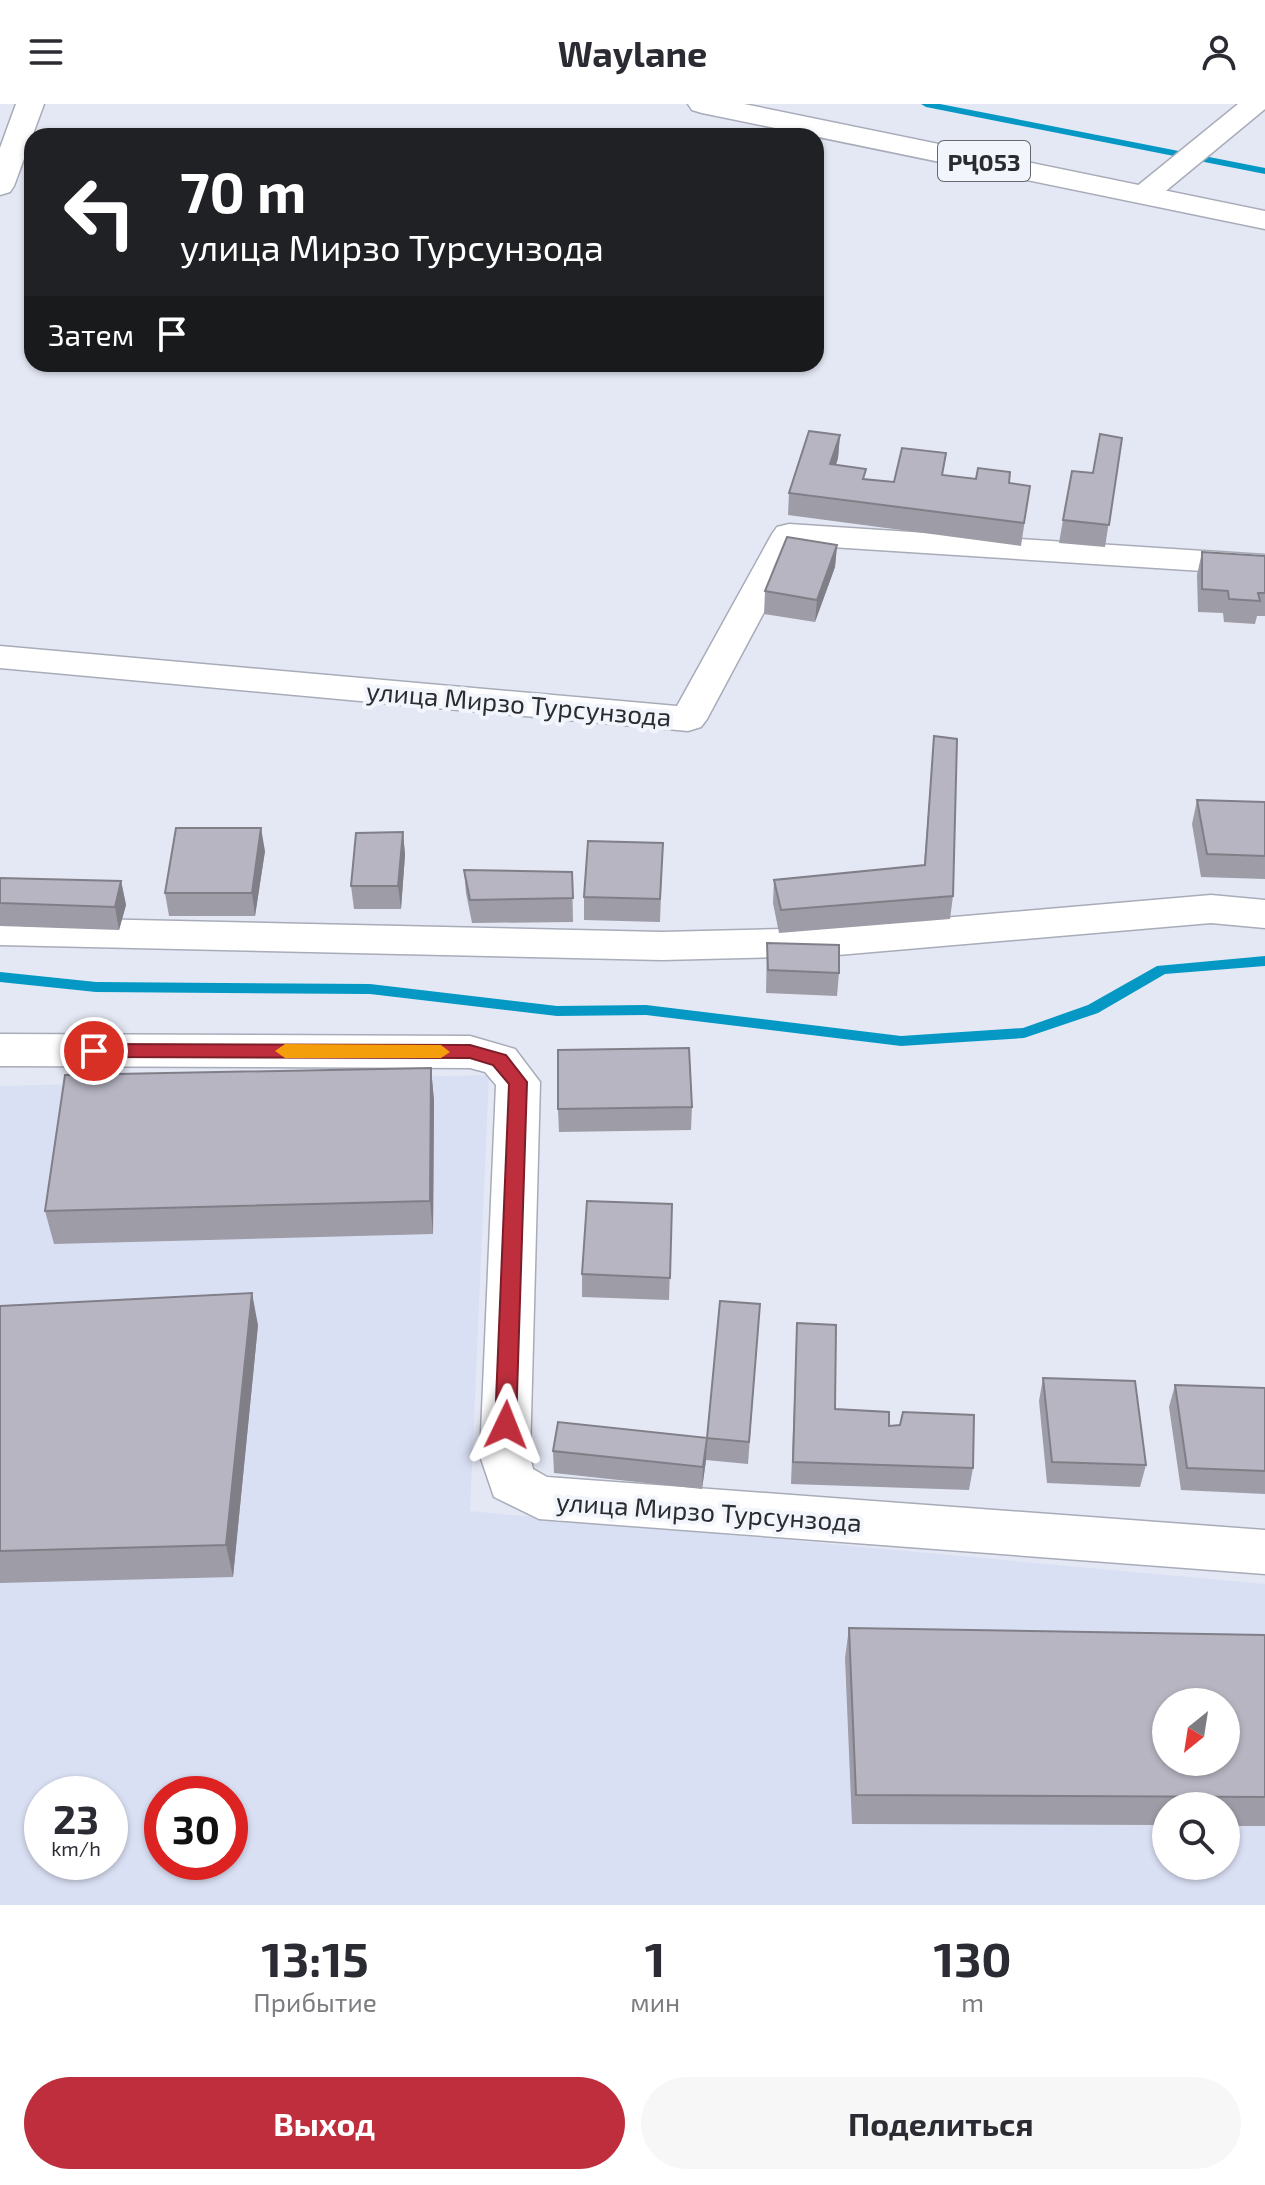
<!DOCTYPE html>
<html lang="ru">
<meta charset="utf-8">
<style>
:root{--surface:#fff;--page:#f7f7f7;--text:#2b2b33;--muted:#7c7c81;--accent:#be2e3d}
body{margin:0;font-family:"Exo 2",sans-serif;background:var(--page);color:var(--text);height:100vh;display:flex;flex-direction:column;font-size:30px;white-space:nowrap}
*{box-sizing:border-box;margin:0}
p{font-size:26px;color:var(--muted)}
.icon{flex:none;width:44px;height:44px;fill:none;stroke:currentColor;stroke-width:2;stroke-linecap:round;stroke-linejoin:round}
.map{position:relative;height:1801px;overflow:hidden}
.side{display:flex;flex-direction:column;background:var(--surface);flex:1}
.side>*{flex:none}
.top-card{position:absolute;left:24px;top:24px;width:800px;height:244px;border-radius:24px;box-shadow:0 2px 6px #0004;background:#202124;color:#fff;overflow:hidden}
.needle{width:52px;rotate:210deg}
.fabs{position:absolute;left:1152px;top:1584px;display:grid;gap:16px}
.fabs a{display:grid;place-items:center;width:88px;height:88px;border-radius:50%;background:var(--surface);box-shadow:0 2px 6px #0004;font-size:40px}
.speed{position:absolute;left:24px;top:1672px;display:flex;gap:16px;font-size:40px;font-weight:700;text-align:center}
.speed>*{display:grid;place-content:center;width:104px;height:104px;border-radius:50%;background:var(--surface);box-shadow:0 2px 6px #0004;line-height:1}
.speed small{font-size:20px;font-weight:400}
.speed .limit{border:12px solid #d22;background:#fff;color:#111}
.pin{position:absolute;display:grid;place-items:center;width:68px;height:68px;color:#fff;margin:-34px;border:4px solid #fff;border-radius:50%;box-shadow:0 2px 8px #0007}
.me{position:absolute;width:88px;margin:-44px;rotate:2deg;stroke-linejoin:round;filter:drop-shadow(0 0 6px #0008)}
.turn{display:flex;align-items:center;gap:28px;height:168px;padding:0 24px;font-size:36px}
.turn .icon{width:104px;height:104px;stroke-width:2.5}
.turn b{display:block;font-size:56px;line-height:68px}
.then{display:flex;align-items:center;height:76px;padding:0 24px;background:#0003;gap:16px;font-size:30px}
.eta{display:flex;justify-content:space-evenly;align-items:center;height:136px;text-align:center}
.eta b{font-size:48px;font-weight:700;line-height:56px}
.primary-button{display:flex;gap:16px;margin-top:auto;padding:16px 24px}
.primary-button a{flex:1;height:92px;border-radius:48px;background:var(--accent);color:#fff;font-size:32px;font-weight:700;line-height:92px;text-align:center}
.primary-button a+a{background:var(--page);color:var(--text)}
header{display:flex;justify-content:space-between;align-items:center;height:104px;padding:0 24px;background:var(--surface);font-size:36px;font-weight:700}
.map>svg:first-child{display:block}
.built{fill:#dae0f4;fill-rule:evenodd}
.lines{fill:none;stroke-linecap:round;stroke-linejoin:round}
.stream{fill:#0598c5;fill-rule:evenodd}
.minor-casing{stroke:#a8acb8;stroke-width:3}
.primary-casing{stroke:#a8acb8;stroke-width:3}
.minor{fill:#fff;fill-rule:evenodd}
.primary{fill:#fff;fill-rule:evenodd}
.wall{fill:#9d9ca7}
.shaded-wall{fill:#807f88}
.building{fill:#b7b5c2;stroke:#807f88;stroke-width:2;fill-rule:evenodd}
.route{fill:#be2e3d;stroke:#7c1e28;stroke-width:2}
.slow{fill:#f59e0b}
.labels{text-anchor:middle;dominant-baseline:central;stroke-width:8;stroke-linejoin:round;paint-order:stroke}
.shield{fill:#f3f5fd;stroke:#66686e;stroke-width:2}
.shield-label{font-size:24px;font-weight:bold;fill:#2a2c30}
.street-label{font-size:26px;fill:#2a2c30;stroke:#f3f5fd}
</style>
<header><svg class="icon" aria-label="menu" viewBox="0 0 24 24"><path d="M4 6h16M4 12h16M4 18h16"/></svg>Waylane<svg class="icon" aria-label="person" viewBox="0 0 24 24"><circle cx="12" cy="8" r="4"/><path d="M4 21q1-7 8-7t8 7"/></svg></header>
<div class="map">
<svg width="1265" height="1801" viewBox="0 0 1265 1801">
<rect width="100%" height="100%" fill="#e4e8f4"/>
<path class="built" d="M489 971 470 1407 1265 1480V1801H0V982ZM1166 1598H1226V1658H1166ZM42 1690H110V1758H42ZM162 1690H230V1758H162ZM1166 1702H1226V1762H1166Z"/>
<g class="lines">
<path class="stream" d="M921 0H940L1265 64V70L926 3Z
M1265 852V862L1165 870 1098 909 1024 934 901 942 646 911 557 912 370 890 96 888 0 878V868L96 878 370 880 557 902 646 901 901 932 1023 924 1088 901 1157 862Z"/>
<g class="minor-casing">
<path id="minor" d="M16 0H44L14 82 10 88 0 91V44Z
M1238 0H1265V5L1156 95H1136L1132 89 1136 83Z
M789 420 1265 451V471L800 441 707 615 701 623 688 627 0 564V542L677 602 772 430 777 423Z
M1211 791 1265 796V824L1211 819 826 852 662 856 0 841V813L662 828 826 824Z
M0 930 470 932 515 945 540 978 530 1352 533 1365 547 1373 1265 1426V1470L539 1415 494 1393 480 1352 496 981 485 968 470 964 0 962Z"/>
</g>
<g class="primary-casing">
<path id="primary" d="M688 0H744L1265 107V125L702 9 692 6Z"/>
</g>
<use href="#minor" class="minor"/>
<use href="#primary" class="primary"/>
</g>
<path class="wall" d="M840 331 838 354 836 361 865 375 894 378 944 371 1030 382 1021 442 788 411 789 389Z
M1122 334 1105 443 1059 439 1063 416 1093 369Z
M837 441 835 463 815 518 764 510 765 487Z
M1202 448 1265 452V512H1257L1255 520 1224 518 1223 509 1198 508 1197 471Z
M934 632 953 792 950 815 779 829 773 799 774 776 924 761Z
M1197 696 1265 698V775L1201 773 1192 720Z
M403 728 405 751 401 805H354L351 782Z
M265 747 255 812H169L165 789Z
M662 762 660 818 584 816V793Z
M464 766 572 768 573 818 472 819 466 789Z
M0 774 121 777 126 801 119 826 0 822Z
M767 839 839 869 837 892 766 889Z
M431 964 434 997 433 1130 54 1140 45 1107Z
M692 1003 691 1026 559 1028 558 1005Z
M672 1100 669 1196 582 1193V1170Z
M760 1200 748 1360 706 1356 702 1385 554 1369 553 1347 707 1334Z
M0 1202 258 1221 233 1473 0 1479Z
M797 1219 835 1305 889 1322 973 1364 969 1386 791 1380Z
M1043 1274 1146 1361 1140 1383 1047 1379 1039 1297Z
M1175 1281 1265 1284V1390L1181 1386 1169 1303Z
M849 1524 1265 1531V1722H1226V1702H1166V1721L852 1720 845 1554Z"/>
<path class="shaded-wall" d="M840 331 838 354 829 383 830 360Z
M837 441 835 463 815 518 817 496Z
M261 724 265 747 255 812 252 789Z
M403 728 405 751 401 805 398 782Z
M121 777 126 801 119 826 115 803Z
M431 964 434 997 433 1130 430 1097Z
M252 1189 258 1221 233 1473 226 1441Z
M707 1334 706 1356 702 1385 703 1363Z"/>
<path class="building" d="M809 327 840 331 830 360 866 365 863 375 894 378 902 344 946 349 942 371 976 375 978 364 1010 368 1009 379 1030 382 1024 419 789 389Z
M1100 330 1122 334 1109 421 1063 416 1072 367 1093 369Z
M787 433 837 441 817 496 765 487Z
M1202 448 1265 452V489H1258L1260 497 1229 495 1228 487 1202 485Z
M934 632 957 635 953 792 781 806 774 776 925 761Z
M1197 696 1265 698V752L1207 750Z
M176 724H261L252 789H165Z
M403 728 398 782H351L356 729Z
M588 737 663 739 660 795 584 793Z
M464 766 572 768 573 794 470 796Z
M0 774 121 777 115 803 0 799Z
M767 839 839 841V869L768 866Z
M689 944 692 1003 558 1005V946Z
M431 964 430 1097 45 1107 65 971Z
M587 1097 672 1100 670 1174 582 1170Z
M252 1189 226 1441 0 1447V1202Z
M720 1197 760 1200 749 1338 707 1334 703 1363 553 1347 558 1318 707 1334Z
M797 1219 836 1221 835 1305 889 1308V1322L900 1321 903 1308 974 1311 973 1364 793 1358Z
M1043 1274 1135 1277 1146 1361 1052 1358Z
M1175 1281 1265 1284V1367L1187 1364Z
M849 1524 1265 1531V1693L856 1691ZM1166 1598H1226V1658H1166Z"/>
<path class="route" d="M94 940 470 941 506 951 527 978 516 1321 513 1327H498L495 1321 509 980 493 961 470 954 94 953 85 947Z"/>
<path class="slow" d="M285 940 441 941 450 948 441 954H285L275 947Z"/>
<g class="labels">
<rect class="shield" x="938" y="37" width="92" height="40" rx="6"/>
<g class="shield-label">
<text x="984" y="57">РҶ053</text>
</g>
<g class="street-label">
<text transform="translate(519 599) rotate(5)">улица Мирзо Турсунзода</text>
<text transform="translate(709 1407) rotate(4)">улица Мирзо Турсунзода</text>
</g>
</g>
</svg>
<div class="fabs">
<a><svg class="needle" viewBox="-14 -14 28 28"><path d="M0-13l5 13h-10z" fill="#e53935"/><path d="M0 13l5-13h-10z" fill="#7c7c81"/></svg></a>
<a><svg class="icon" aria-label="search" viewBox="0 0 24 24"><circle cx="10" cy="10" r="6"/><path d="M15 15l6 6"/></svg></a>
</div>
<div class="speed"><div>23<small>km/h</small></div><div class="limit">30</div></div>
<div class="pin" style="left:94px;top:947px;background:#d93025"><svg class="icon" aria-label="arrive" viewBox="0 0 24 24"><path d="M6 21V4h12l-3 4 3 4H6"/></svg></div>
<svg class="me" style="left:506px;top:1321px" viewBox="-20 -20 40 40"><path d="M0-17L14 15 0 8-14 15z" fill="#be2e3d" stroke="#fff" stroke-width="4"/></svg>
<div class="top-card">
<div class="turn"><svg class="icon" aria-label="left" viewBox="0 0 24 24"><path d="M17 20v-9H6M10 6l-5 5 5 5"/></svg><div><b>70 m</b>улица Мирзо Турсунзода</div></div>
<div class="then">Затем<svg class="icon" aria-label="arrive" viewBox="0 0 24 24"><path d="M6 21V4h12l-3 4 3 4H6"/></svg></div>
</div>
</div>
<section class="side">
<div class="eta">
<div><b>13:15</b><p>Прибытие</p></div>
<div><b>1</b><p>мин</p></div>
<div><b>130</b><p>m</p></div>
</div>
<div class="primary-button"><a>Выход</a><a>Поделиться</a></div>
</section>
